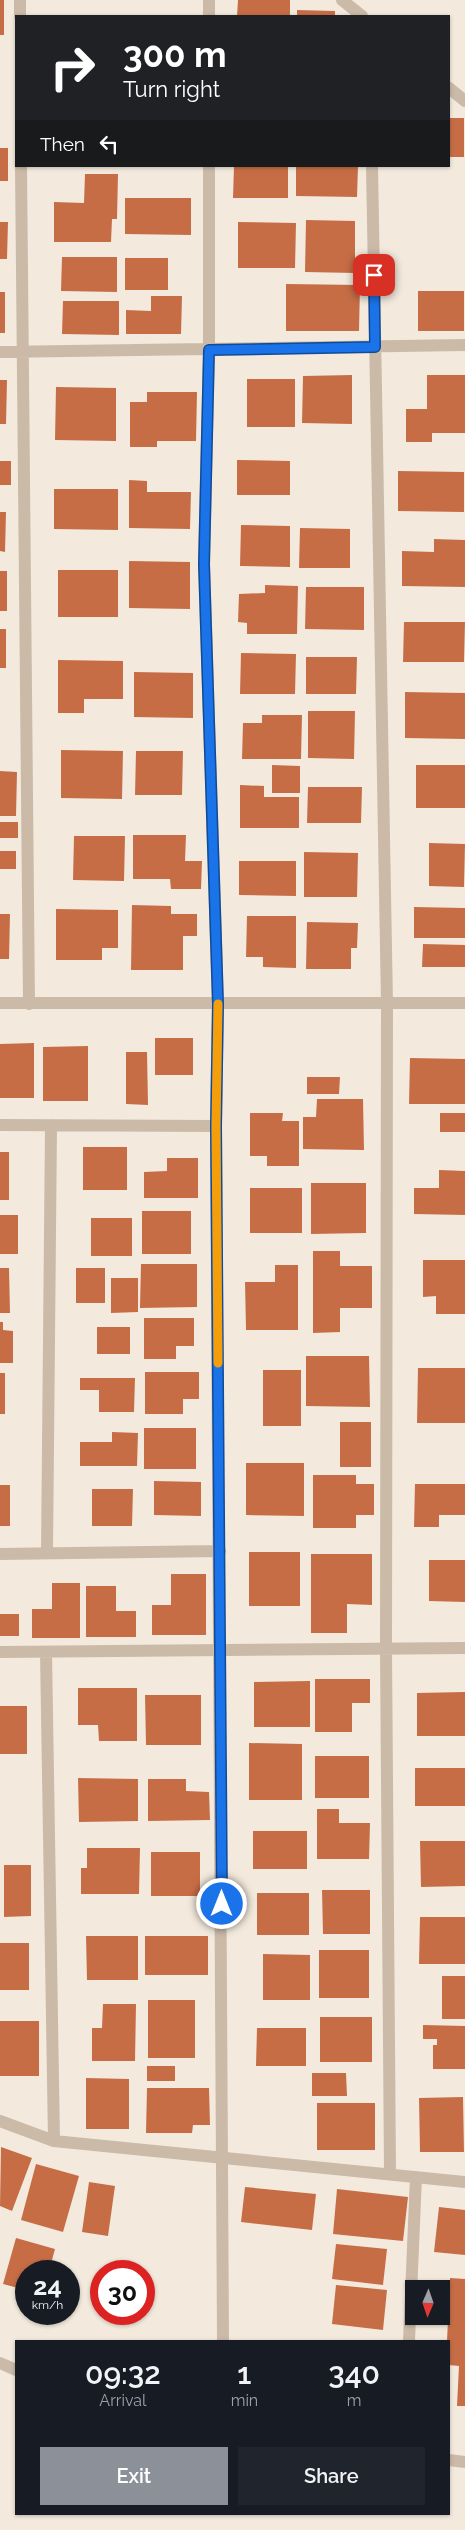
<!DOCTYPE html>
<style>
:root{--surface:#171b24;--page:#20242c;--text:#f1f3f6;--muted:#9ea1a6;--accent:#8c9099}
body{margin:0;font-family:Raleway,sans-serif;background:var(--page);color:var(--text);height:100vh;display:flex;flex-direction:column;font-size:19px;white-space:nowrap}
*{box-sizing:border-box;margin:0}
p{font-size:16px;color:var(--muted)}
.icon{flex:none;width:28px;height:28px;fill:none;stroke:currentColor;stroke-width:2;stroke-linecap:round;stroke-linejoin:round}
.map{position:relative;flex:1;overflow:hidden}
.sheet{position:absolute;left:15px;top:2340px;width:435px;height:175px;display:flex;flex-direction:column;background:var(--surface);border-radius:0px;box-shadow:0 1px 4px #0004}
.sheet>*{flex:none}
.banner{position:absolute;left:15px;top:15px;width:435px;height:152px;border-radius:0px;box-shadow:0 1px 4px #0004;background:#202124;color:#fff;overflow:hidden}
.needle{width:32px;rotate:182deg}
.tools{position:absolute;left:405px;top:2280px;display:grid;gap:10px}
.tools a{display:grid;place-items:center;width:45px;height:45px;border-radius:0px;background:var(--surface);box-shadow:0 1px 4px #0004;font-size:25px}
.speed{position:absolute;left:15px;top:2260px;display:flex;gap:10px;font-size:25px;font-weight:700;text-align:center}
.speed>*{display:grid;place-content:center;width:65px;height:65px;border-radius:50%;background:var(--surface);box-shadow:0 1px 4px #0004;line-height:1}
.speed small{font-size:12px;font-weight:400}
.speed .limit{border:8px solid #d22;background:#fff;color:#111}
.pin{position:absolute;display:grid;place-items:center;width:42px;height:42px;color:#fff;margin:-21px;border-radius:10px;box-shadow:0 2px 8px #0006}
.me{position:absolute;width:55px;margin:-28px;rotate:0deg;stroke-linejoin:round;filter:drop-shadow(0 0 4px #0008)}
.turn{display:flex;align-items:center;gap:18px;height:105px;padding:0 25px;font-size:22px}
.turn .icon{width:65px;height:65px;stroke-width:2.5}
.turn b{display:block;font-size:35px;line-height:42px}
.then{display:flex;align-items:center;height:48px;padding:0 25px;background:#0003;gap:10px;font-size:19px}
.eta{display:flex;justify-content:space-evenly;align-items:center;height:85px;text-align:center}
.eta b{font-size:30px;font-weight:600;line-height:35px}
.cta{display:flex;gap:10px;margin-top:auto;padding:10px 25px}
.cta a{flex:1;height:58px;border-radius:0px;background:var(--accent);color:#fff;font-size:20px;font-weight:600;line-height:58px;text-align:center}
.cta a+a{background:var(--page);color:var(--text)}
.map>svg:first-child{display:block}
.building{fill:#c76d46}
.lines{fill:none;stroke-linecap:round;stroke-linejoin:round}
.minor{stroke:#cbbaa8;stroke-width:12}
.tertiary{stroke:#cbbaa8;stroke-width:12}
.route-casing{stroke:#114b97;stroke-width:12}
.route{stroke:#1a73e8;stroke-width:9}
.slow{stroke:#f59e0b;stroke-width:9}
</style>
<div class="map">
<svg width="465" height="2530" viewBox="0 0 465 2530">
<rect width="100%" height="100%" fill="#f3eadd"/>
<path class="building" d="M0 0H4V35H0Z
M238 0H290V16H237Z
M297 10 335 11V16H297Z
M449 118H464V157H449Z
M0 148H8V181H0Z
M234 166H288V198H233Z
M296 166H358L357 197 296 196Z
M85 174H118L117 219H112L111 242H54V202L84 203Z
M125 198H191V235L125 234Z
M306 220 355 221V273L305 272Z
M0 222H8L7 259H0Z
M238 222 296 223 295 268H238Z
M62 257H117V292L61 291Z
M125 258H168V290H125Z
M286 284 360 285 359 331H286Z
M418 291H464V331H418Z
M0 292H5V333H0Z
M151 296H182L181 334H126V310L151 311Z
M63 301H119V335L62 334Z
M352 375V424L302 423 303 376Z
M427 375H465V433H432V442H406V409H427Z
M247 379H295V427H247Z
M0 380H7L6 424H0Z
M56 387 116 388V441L55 440Z
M147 392H197L196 441H157V447H130V402H147Z
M237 460 290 461V495H237Z
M0 461H11V485H0Z
M398 471 464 472V512L398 511Z
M129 480 147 481V492H191L190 529 129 528Z
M54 489H118V530L54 529Z
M0 512H6L5 552 0 551Z
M241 525 290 526V567L240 566Z
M300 528 350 529V568H299Z
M434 539 465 540V587L402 586V551L434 552Z
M129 561 190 562V609L129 608Z
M58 570H118V617H58Z
M0 571H7V611H0Z
M265 585 298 586 297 634H247V623L238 622 239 594 265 593Z
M306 587H364V630L305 629Z
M404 622H465L464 662H403Z
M0 629H6V668H0Z
M241 653 296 654 295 694H240Z
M306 657H357L356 694H306Z
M58 660 123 661V699H84V713H58Z
M134 672 193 673V718L134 717Z
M405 692 465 693V739L405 738Z
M308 711H355L354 759 308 758Z
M262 715H302L301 759H242L243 723H262Z
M61 750 123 751 122 799 61 798Z
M136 751H183L182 795H135Z
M272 765 300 766V793H272Z
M416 765H465V808H416Z
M0 771 17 772 16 816H0Z
M240 785 264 786V797H299V828H240Z
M308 787H362L361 823H307Z
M0 822H18V838H0Z
M133 835H186L185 861H202L201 889H171L170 879H133Z
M74 836H125L124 881 73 880Z
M429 843 465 844 464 887 429 886Z
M0 851H16V869H0Z
M304 852 358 853 357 897H304Z
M239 861H296V896L239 895Z
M132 905 171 906V914H197V936H183V970H131Z
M414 907 465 908V938H414Z
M56 909 118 910V948H102V960H56Z
M0 914H10L9 959H0Z
M247 916H296V968L263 967V957H246Z
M307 922 358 923 357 948H351V969H306Z
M423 944 465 945V967H422Z
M155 1038H193V1075H155Z
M34 1043V1098H0V1044Z
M88 1046V1101H43V1047Z
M126 1052H147L148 1105 126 1104Z
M410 1058 465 1059V1104H409Z
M307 1077H340L339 1094H307Z
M317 1099H363L364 1150 303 1149V1117H316Z
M250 1113H283L282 1121H299V1166H267V1156H250Z
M440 1113H465V1132H440Z
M83 1147H127V1190H83Z
M0 1152H9V1200H0Z
M167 1158H198V1198H144V1172L167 1171Z
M439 1170 465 1171V1215L414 1214V1188H439Z
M311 1183H366V1233L311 1234Z
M250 1188H302V1233H250Z
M142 1211H191V1254H142Z
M0 1215H18V1254H0Z
M91 1218H132V1256H91Z
M313 1251H340V1266H372V1308H340V1332L313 1333Z
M423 1260H465V1314H436V1296L423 1297Z
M141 1264H197V1307L140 1308Z
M275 1265H298V1330H246L245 1282H275Z
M0 1268H9L10 1313H0Z
M76 1268H105V1303H76Z
M111 1278H138V1312L111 1313Z
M144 1318H194V1346H176V1359H144Z
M0 1322H3V1330L13 1331V1363H0Z
M97 1327H130V1354H97Z
M306 1356H369L370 1407 306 1406Z
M418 1368H465V1423H417Z
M263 1370H301V1426H263Z
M145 1372H199V1399H183V1414H145Z
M0 1373H5V1414H0Z
M80 1378H135L134 1412H99V1390H80Z
M340 1422H371V1467H340Z
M144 1428H196V1469H144Z
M112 1432 138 1433 137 1466H80V1442H112Z
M246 1463H304V1516L246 1515Z
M313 1475H356V1484H374V1515H356V1528H313Z
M154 1481 201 1482V1516L154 1515Z
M415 1484H465V1515H439V1527H414Z
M0 1485H10V1526H0Z
M92 1489H133L132 1526H92Z
M249 1552H300V1606H249Z
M311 1554H372V1605L347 1604V1633H311Z
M429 1560H465V1602L429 1601Z
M171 1574H206V1635H152V1605H171Z
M52 1583H80V1638H32V1609H52Z
M86 1586H116V1611H136V1637H86Z
M0 1614H19V1636H0Z
M315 1679H370V1703H352V1732H315Z
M310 1681V1727H254V1682Z
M78 1688H137V1741H99L98 1725H78Z
M465 1692V1736H417V1693Z
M145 1695H201V1745H146Z
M0 1706H27V1754H0Z
M249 1743 302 1744V1800H249Z
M315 1756H369V1798H315Z
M415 1768H465V1806H415Z
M78 1778 138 1779V1821L79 1822Z
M148 1779H186V1791L209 1792 210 1820 148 1821Z
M317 1809H339V1823H370L369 1859H317Z
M253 1831H307V1869H253Z
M420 1841H465V1886L421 1887Z
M87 1848H140L139 1894H81V1868H87Z
M151 1852H200V1896H151Z
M4 1865H31V1916L4 1917Z
M322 1890H370V1934H323Z
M257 1893H309V1935H257Z
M420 1917H465V1964H419Z
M86 1936H138V1980H87Z
M145 1936H208V1975H145Z
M0 1943H29V1990H0Z
M319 1950H369V1998H319Z
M263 1954 310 1955V2000H263Z
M442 1976H465V2019H442Z
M148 2000H195V2058H148Z
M103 2004H136L135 2061H92V2028H102Z
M320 2017H372V2062H320Z
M0 2021H39V2076H0Z
M423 2025 465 2026V2069H433V2045H437V2039H423Z
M257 2028H306V2066H256Z
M147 2066H175V2081H147Z
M312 2073H346L347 2096H312Z
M86 2078 129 2079V2129H86Z
M147 2088H209L210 2125H193L192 2133H146Z
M463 2097 464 2152H420L419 2098Z
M317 2103H375V2150H317Z
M1 2147 32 2158 12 2211 0 2206Z
M36 2164 79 2176 63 2232 21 2220Z
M89 2182 115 2186 108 2236 82 2232Z
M245 2187 316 2194 312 2230 241 2222Z
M337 2189 408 2197 403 2241 333 2234Z
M439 2207 465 2210V2255L434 2252Z
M16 2238 55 2249 49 2271H26V2290L3 2284Z
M336 2244 387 2249 383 2285 332 2279Z
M450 2278 465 2279V2406H457L459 2366 449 2365V2341H447Z
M336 2285 387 2290 383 2330 332 2324Z"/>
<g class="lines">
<path class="minor" d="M20 0V16
M342 0 362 16
M209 16V0
M449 88 465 101
M21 166 29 1004
M209 166V350L204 564 218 1004 216 1126 223 2341
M372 166 387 1004 386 1649 390 2174
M0 352 465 345
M0 1125 216 1126
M47 1553 51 1125
M0 1554 220 1551
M0 1652 465 1648
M46 1652 54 2141
M0 2121 54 2141 465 2182
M409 2341 416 2177
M0 2363 16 2370
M449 2460 465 2462"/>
<path class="tertiary" d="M0 1003H465"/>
</g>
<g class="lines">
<g class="route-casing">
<path id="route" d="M222 1904 216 1126 218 1004 204 564 209 350 375 347 374 275"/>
</g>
<use href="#route" class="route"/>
<path class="slow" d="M218 1363 216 1126 218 1004"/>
</g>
</svg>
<div class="tools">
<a><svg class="needle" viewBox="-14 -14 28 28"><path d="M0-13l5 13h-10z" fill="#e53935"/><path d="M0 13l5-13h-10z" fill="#9ea1a6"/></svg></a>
</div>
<div class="speed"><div>24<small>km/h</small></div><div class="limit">30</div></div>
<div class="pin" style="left:374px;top:275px;background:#d93025"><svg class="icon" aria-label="arrive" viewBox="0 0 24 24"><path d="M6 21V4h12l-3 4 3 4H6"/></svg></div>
<svg class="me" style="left:222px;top:1904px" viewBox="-20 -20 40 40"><circle r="17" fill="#1a73e8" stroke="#fff" stroke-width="3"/><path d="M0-11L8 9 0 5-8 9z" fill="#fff"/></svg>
<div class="banner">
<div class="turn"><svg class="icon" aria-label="right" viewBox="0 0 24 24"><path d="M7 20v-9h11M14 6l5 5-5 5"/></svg><div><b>300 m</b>Turn right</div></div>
<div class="then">Then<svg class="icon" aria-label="left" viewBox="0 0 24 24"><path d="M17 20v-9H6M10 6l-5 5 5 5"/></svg></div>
</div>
<section class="sheet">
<div class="eta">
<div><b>09:32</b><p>Arrival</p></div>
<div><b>1</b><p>min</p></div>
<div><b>340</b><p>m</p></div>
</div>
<div class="cta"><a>Exit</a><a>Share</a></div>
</section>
</div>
